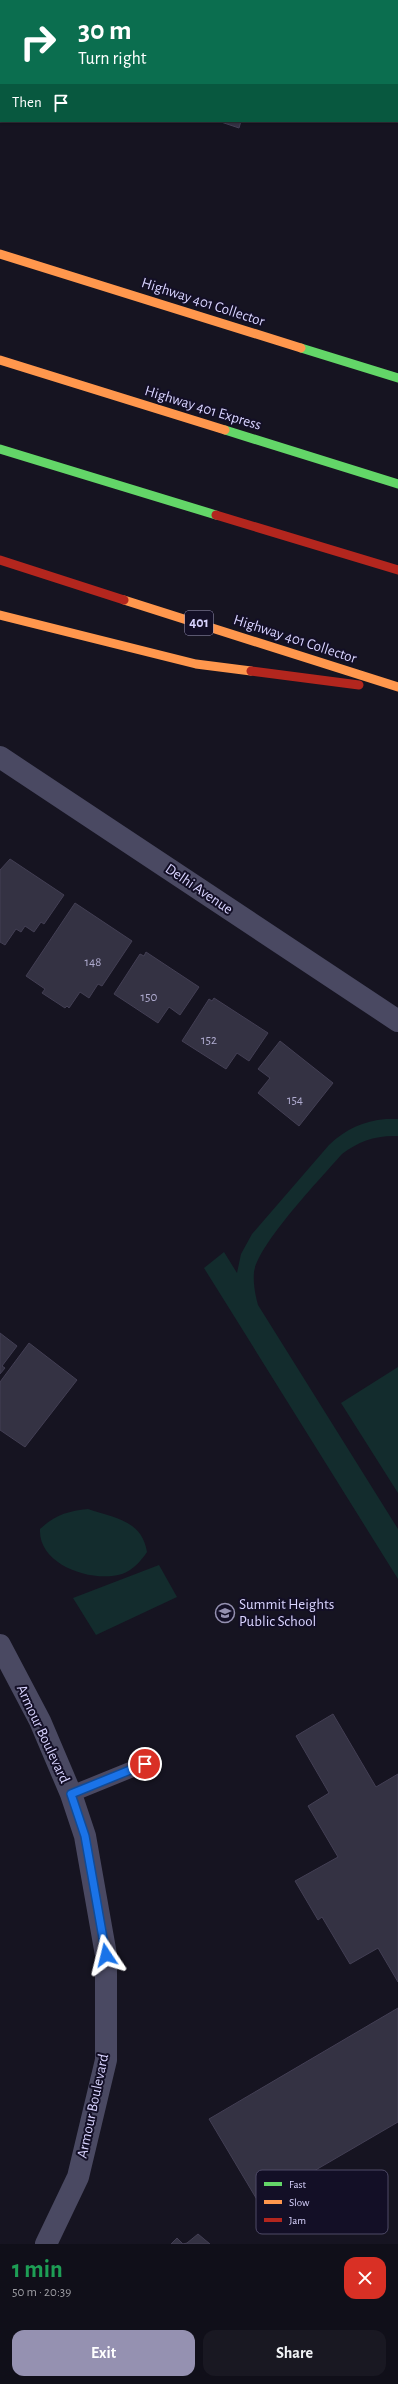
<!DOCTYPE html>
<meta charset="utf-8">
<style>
:root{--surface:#100f19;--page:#191822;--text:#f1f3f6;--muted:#9c9ca2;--line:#302f38;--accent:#9591b1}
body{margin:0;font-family:"Alegreya Sans",sans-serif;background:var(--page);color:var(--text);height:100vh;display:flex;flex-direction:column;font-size:15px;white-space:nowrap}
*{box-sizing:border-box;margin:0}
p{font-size:13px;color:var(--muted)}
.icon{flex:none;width:22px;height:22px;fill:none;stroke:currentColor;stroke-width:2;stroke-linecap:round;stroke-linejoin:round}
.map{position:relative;height:2244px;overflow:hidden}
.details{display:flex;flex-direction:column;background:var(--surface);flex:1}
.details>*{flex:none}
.guide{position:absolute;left:0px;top:0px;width:398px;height:122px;box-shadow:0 1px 3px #0004,0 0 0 1px var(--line);background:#0b6e4f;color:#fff;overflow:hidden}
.pin{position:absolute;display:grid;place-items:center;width:34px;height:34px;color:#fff;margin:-17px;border:2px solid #fff;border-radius:50%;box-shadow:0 1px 4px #0007}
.me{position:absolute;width:44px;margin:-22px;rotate:350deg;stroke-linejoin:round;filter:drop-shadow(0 0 3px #0008)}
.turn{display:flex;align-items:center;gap:14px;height:84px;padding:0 12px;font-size:18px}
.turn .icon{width:52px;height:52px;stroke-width:2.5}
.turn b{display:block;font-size:28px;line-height:34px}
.then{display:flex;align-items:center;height:38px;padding:0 12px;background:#0003;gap:8px;font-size:15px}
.round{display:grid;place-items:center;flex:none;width:42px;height:42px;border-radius:12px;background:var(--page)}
.headline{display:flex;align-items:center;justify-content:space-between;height:68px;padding:0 12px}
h1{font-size:24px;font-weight:700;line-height:30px;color:#1e9e55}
.button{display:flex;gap:8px;margin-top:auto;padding:8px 12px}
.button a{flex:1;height:46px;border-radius:12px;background:var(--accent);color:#fff;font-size:16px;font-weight:700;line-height:46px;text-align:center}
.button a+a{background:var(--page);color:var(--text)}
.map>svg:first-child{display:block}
.green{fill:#132c2d}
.building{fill:#343243;stroke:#433f54}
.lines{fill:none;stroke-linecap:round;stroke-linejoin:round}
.lane{stroke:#4a4962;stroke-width:16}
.street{stroke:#4a4962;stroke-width:22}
.fast{stroke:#63d668;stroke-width:9}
.slow{stroke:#ff974d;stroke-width:9}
.jam{stroke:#b3261e;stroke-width:9}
.route-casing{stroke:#114b97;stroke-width:10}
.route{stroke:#1a73e8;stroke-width:7}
.labels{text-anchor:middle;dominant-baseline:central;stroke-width:4;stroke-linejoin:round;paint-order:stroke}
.number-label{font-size:13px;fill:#b0acd0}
.shield{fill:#130f26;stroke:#9e99be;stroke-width:1}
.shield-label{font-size:14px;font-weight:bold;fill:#d9d4ff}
.street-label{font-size:15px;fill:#d9d4ff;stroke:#130f26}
.poi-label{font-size:15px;fill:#d9d4ff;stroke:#130f26;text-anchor:start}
.key{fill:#130f26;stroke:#4e4a67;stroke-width:1}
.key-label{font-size:11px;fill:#d9d4ff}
</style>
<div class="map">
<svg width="398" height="2244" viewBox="0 0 398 2244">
<rect width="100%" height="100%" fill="#161421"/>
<path class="green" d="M386 1119H398V1136C376 1135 359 1141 342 1154 321 1178 258 1244 254 1272 253 1283 255 1294 258 1305L398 1529V1579L204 1268 224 1252 237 1273 241 1254 252 1234 329 1145C346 1129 363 1121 386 1119Z
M398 1367V1493L341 1403Z
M88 1509C114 1518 142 1520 147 1552 141 1561 132 1571 122 1574 92 1583 38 1565 40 1529 55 1515 68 1511 88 1509Z
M159 1565 177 1597 96 1635 73 1598Z"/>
<path class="building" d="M74 0H396L73 1Z
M218 121H241L239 128Z
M10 859 64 895 44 924 41 922 34 932 25 926 21 932 16 929 5 945 0 942V870Z
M75 903 132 941 102 986 98 984 89 998 80 992 69 1008 67 1006 65 1008 42 993 45 989 26 976Z
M146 952 199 987 180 1015 169 1007 158 1023 114 994 140 954 144 956Z
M214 998 268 1033 249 1061 237 1053 226 1069 182 1041 209 999 212 1001Z
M280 1041 333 1083 299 1126 258 1093 270 1078 258 1069Z
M0 1333 17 1346 2 1366 5 1368 0 1374Z
M29 1343 77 1380 25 1447 0 1430V1382Z
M333 1714 376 1787 398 1774V1982L378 1948 350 1964 322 1917 318 1920 295 1881 338 1857 308 1806 329 1793 296 1736Z
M398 2008V2122L259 2203 209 2119Z
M198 2234 210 2244H183L187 2243Z
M177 2238 183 2244H171Z"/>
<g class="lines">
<path class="lane" d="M71 1794 145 1764"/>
<path class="street" d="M0 757 398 1021
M0 1645 40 1721 71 1794 85 1836 106 1955V2060L78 2177 46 2244"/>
<path class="fast" d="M301 348 398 378
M225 430 398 484
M0 449 216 515"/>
<path class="slow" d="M0 254 301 348
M0 360 225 430
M124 600 398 687
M0 615 196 664 251 671"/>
<path class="jam" d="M216 515 398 570
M0 560 124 600
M251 671 359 685"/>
</g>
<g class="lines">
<g class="route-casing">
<path id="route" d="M106 1955 85 1836 71 1794 145 1764"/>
</g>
<use href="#route" class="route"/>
</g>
<defs>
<g id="school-ring" transform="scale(1)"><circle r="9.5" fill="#130f26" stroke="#9591b1" stroke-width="1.5"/><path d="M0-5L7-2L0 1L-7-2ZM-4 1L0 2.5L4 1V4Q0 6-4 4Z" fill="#9591b1"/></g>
</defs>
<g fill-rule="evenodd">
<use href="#school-ring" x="225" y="1613"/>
</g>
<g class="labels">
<g class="number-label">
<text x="93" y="962">148</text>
<text x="149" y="997">150</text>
<text x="209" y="1040">152</text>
<text x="295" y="1100">154</text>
</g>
<rect class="shield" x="185" y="611" width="28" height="24" rx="3"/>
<g class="shield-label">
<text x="199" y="623">401</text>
</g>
<g class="street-label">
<text transform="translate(203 302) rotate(18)">Highway 401 Collector</text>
<text transform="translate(203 408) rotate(17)">Highway 401 Express</text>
<text transform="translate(295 639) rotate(18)">Highway 401 Collector</text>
<text transform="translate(199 889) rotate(34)">Delhi Avenue</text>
<text transform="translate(43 1734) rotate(65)">Armour Boulevard</text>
<text transform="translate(93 2106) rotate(-78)">Armour Boulevard</text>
</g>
<g class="poi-label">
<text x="239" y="1604">Summit Heights<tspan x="239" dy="17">Public School</tspan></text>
</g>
</g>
<rect x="256" y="2170" width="132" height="64" rx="6" class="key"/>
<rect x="264" y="2182" width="18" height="4" fill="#63d668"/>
<rect x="264" y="2200" width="18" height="4" fill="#ff974d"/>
<rect x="264" y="2218" width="18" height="4" fill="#b3261e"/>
<g class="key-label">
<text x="289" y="2188">Fast</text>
<text x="289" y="2206">Slow</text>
<text x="289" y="2224">Jam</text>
</g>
</svg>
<div class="pin" style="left:145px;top:1764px;background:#d93025"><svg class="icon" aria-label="arrive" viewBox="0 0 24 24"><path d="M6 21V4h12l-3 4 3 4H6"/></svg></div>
<svg class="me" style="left:106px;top:1955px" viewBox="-20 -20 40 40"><path d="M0-17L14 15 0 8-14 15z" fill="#1a73e8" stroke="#fff" stroke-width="4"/></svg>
<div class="guide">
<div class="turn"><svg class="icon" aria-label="right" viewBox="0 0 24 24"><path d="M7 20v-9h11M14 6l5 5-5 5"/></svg><div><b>30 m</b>Turn right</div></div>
<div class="then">Then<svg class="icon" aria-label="arrive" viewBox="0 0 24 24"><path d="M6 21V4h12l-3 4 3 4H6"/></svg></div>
</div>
</div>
<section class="details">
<div class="headline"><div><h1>1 min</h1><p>50 m · 20:39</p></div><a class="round" style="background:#d93025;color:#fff"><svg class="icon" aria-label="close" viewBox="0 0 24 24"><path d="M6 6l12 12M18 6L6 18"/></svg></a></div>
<div class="button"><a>Exit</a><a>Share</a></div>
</section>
